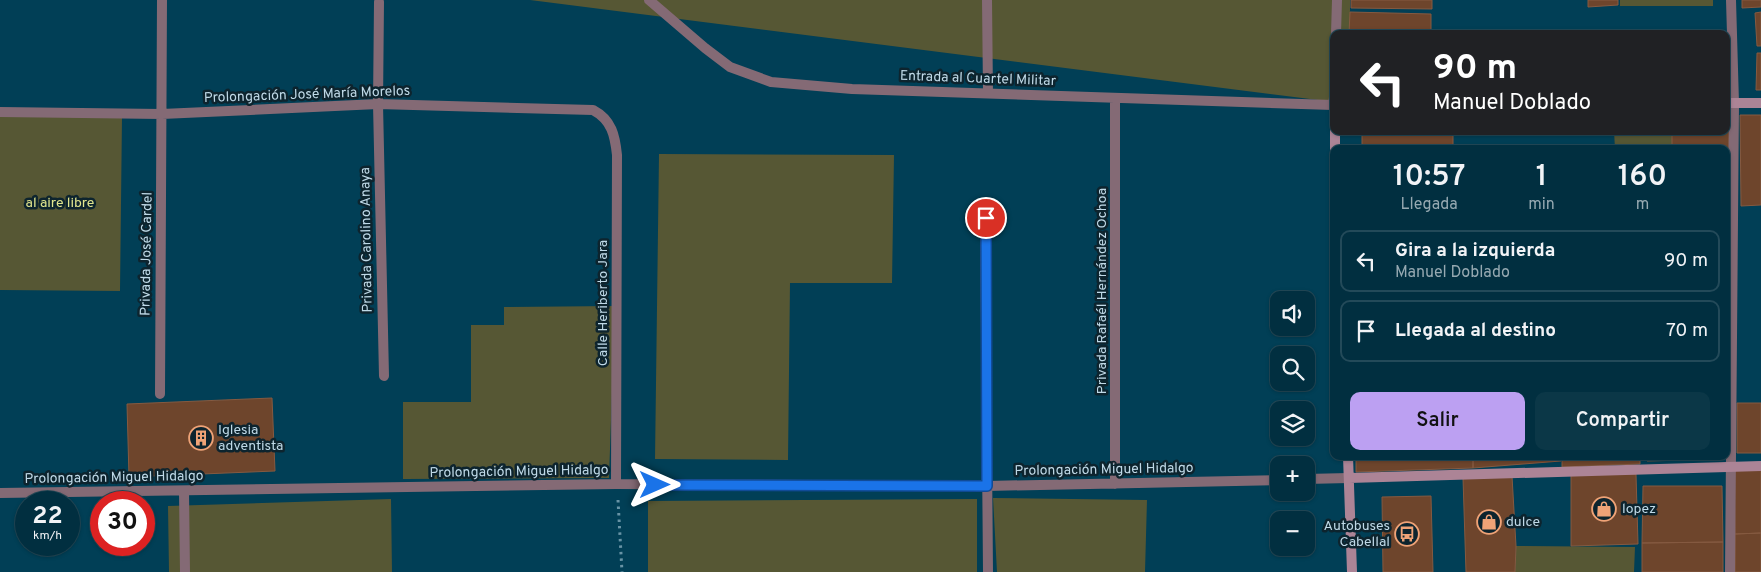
<!DOCTYPE html>
<html lang="es">
<meta charset="utf-8">
<style>
:root{--surface:#012f40;--page:#0b3747;--text:#f1f3f6;--muted:#96a9b1;--line:#234a59;--accent:#bca0f2}
body{margin:0;font-family:Overpass,sans-serif;background:var(--page);color:var(--text);height:100vh;display:flex;flex-direction:column;font-size:19px;white-space:nowrap}
*{box-sizing:border-box;margin:0}
p{font-size:16px;color:var(--muted)}
.icon{flex:none;width:28px;height:28px;fill:none;stroke:currentColor;stroke-width:2;stroke-linecap:round;stroke-linejoin:round}
.map{position:relative;flex:1;overflow:hidden}
.details{position:absolute;left:1330px;top:145px;width:400px;height:315px;display:flex;flex-direction:column;background:var(--surface);border-radius:10px;box-shadow:0 1px 4px #0004,0 0 0 1px var(--line)}
.details>*{flex:none}
.top-card{position:absolute;left:1330px;top:30px;width:400px;height:105px;border-radius:10px;box-shadow:0 1px 4px #0004,0 0 0 1px var(--line);background:#202124;color:#fff;overflow:hidden}
.tools{position:absolute;left:1270px;top:291px;display:grid;gap:10px}
.tools a{display:grid;place-items:center;width:45px;height:45px;border-radius:10px;background:var(--surface);box-shadow:0 1px 4px #0004,0 0 0 1px var(--line);font-size:25px}
.speed{position:absolute;left:15px;top:491px;display:flex;gap:10px;font-size:25px;font-weight:700;text-align:center}
.speed>*{display:grid;place-content:center;width:65px;height:65px;border-radius:50%;background:var(--surface);box-shadow:0 1px 4px #0004,0 0 0 1px var(--line);line-height:1}
.speed small{font-size:12px;font-weight:400}
.speed .limit{border:8px solid #d22;background:#fff;color:#111}
.pin{position:absolute;display:grid;place-items:center;width:42px;height:42px;color:#fff;margin:-21px;border:2px solid #fff;border-radius:50%;box-shadow:0 1px 5px #0007}
.me{position:absolute;width:55px;margin:-28px;rotate:90deg;stroke-linejoin:round;filter:drop-shadow(0 0 4px #0008)}
.turn{display:flex;align-items:center;gap:18px;height:105px;padding:0 20px;font-size:22px}
.turn .icon{width:65px;height:65px;stroke-width:2.5}
.turn b{display:block;font-size:35px;line-height:42px}
.eta{display:flex;justify-content:space-evenly;align-items:center;height:85px;text-align:center}
.eta b{font-size:30px;font-weight:600;line-height:35px}
.action{display:flex;gap:10px;margin-top:auto;padding:10px 20px}
.action a{flex:1;height:58px;border-radius:10px;background:var(--accent);color:#111;font-size:20px;font-weight:600;line-height:58px;text-align:center}
.action a+a{background:var(--page);color:var(--text)}
ul{padding:0;list-style:none}
li{display:flex;align-items:center;gap:15px;height:62px;margin:0 10px 8px;padding:0 10px;border:2px solid var(--line);border-radius:10px}
li div{flex:1}
li b{display:block;font-size:19px}
li em{font-style:normal}
.map>svg:first-child{display:block}
.green{fill:#565734}
.building{fill:#6e452c;stroke:#855a41}
.lines{fill:none;stroke-linecap:round;stroke-linejoin:round}
.path{stroke:#6893a5;stroke-width:3;stroke-dasharray:2.5 4;stroke-linecap:butt}
.lane{stroke:#846a75;stroke-width:10}
.street{stroke:#846a75;stroke-width:10}
.secondary{stroke:#ac8496;stroke-width:10}
.route-casing{stroke:#114b97;stroke-width:12}
.route{stroke:#1a73e8;stroke-width:9}
.labels{text-anchor:middle;dominant-baseline:central;stroke-width:5;stroke-linejoin:round;paint-order:stroke}
.street-label{font-size:14px;fill:#bfd9e7;stroke:#0d242e}
.park-label{font-size:14px;fill:#e2e68e;stroke:#0d242e}
.poi-label{font-size:14px;fill:#bfd9e7;stroke:#0d242e;text-anchor:start}
</style>
<div class="map">
<svg width="1761" height="572" viewBox="0 0 1761 572">
<rect width="100%" height="100%" fill="#013f56"/>
<path class="green" d="M530 0H1350V34H1334V102Z
M1620 0H1713V6H1620Z
M0 116 122 117 120 291 0 290Z
M1614 131H1672V149H1615Z
M659 154 894 155 892 283H790L788 460 655 459Z
M615 306 609 478 403 479V402H471V325H504V307Z
M993 498 1147 500 1145 572H997Z
M391 499 392 572H169L168 506Z
M977 499V572H648V501Z
M1516 546 1635 547 1634 572H1515Z"/>
<path class="building" d="M1351 0H1432V9L1351 8Z
M1588 0H1618V5L1588 7Z
M1742 0H1761V7L1742 8Z
M1350 12 1431 14V34H1349Z
M1761 12V46H1757L1755 13Z
M1757 53H1761V90H1756Z
M1726 112H1730L1728 173H1726V149H1672V131H1726Z
M1740 115H1761V205L1741 206Z
M1362 131H1453V149H1362Z
M272 398 275 471 129 477 127 404Z
M1737 403H1761V453H1737Z
M1356 456H1473V468L1356 472Z
M1473 456H1561V461L1473 468Z
M1562 456H1640V464L1562 467Z
M1647 456H1724V459L1647 461Z
M1734 470H1761V533L1735 534Z
M1571 474H1636L1638 544 1571 546Z
M1512 476 1516 546 1515 572H1466L1463 478Z
M1643 486H1722L1723 542 1642 543Z
M1431 496 1433 572H1383L1382 497Z
M1761 533V572H1735V534Z
M1723 542V572H1642V543Z"/>
<g class="lines">
<path class="path" d="M618 500 622 572"/>
<path class="lane" d="M987 0 988 93"/>
<path class="street" d="M649 0 705 48 730 67 771 82 852 89 1333 105 1334 97
M379 2 378 104 384 376
M1336 34 1337 0
M1115 98V484
M0 112 162 114 378 104 593 110C612 120 615 136 617 155L616 484
M985 218 988 572
M160 394 162 0
M1306 479 1349 478
M184 491 185 572
M0 493 616 484 987 486 1279 480
M1730 572 1734 103 1731 0"/>
<path class="secondary" d="M1726 103H1761
M1334 105V111
M1335 131V149
M1348 456 1352 572
M1349 478 1761 466"/>
</g>
<g class="lines">
<g class="route-casing">
<path id="route" d="M655 485 987 486 986 218"/>
</g>
<use href="#route" class="route"/>
</g>
<defs>
<g id="building-ring" transform="scale(1.25)"><circle r="9.5" fill="#0d242e" stroke="#efa377" stroke-width="1.5"/><path d="M-4-6H4V6H1V3H-1V6H-4ZM-2.5-4.3h1.7v1.8h-1.7ZM.8-4.3h1.7v1.8H.8ZM-2.5-1h1.7V.8h-1.7ZM.8-1h1.7V.8H.8Z" fill="#efa377"/></g>
<g id="shop-ring" transform="scale(1.25)"><circle r="9.5" fill="#0d242e" stroke="#efa377" stroke-width="1.5"/><path d="M-5-2.5h2.3a2.7 3.5 0 0 1 5.4 0H5L5.5 6h-11ZM-1.5-2.5h3a1.5 2.3 0 0 0-3 0Z" fill="#efa377"/></g>
<g id="bus-ring" transform="scale(1.25)"><circle r="9.5" fill="#0d242e" stroke="#efa377" stroke-width="1.5"/><path d="M-5-6H5V4H4V6H2V4H-2V6H-4V4H-5ZM-3.5-4V0h7V-4ZM-3.5 1.2v1.5H-2V1.2ZM2 1.2v1.5H3.5V1.2Z" fill="#efa377"/></g>
</defs>
<g fill-rule="evenodd">
<use href="#building-ring" x="201" y="438"/>
<use href="#shop-ring" x="1604" y="509"/>
<use href="#shop-ring" x="1489" y="522"/>
<use href="#bus-ring" x="1407" y="534"/>
</g>
<g class="labels">
<g class="street-label">
<text transform="translate(978 79) rotate(2)">Entrada al Cuartel Militar</text>
<text transform="translate(307 95) rotate(-2)">Prolongación José María Morelos</text>
<text transform="translate(367 240) rotate(-91)">Privada Carolino Anaya</text>
<text transform="translate(147 254) rotate(-89)">Privada José Cardel</text>
<text transform="translate(1102 291) rotate(-90)">Privada Rafaél Hernández Ochoa</text>
<text transform="translate(603 303) rotate(-90)">Calle Heriberto Jara</text>
<text transform="translate(1104 470) rotate(-1)">Prolongación Miguel Hidalgo</text>
<text transform="translate(519 472) rotate(-1)">Prolongación Miguel Hidalgo</text>
<text transform="translate(114 478) rotate(-1)">Prolongación Miguel Hidalgo</text>
</g>
<g class="park-label">
<text x="60" y="203">al aire libre</text>
</g>
<g class="poi-label">
<text x="218" y="430">Iglesia<tspan x="218" dy="16">adventista</tspan></text>
<text x="1622" y="509">lopez</text>
<text x="1506" y="522">dulce</text>
<text x="1390" y="526" text-anchor="end">Autobuses<tspan x="1390" dy="16">Cabellal</tspan></text>
</g>
</g>
</svg>
<div class="tools">
<a><svg class="icon" aria-label="sound" viewBox="0 0 24 24"><path d="M4 9h4l5-4v14l-5-4H4zM17 9q2 3 0 6"/></svg></a>
<a><svg class="icon" aria-label="search" viewBox="0 0 24 24"><circle cx="10" cy="10" r="6"/><path d="M15 15l6 6"/></svg></a>
<a><svg class="icon" aria-label="layers" viewBox="0 0 24 24"><path d="M12 4l9 5-9 5-9-5zM3 14l9 5 9-5"/></svg></a>
<a>+</a>
<a>−</a>
</div>
<div class="speed"><div>22<small>km/h</small></div><div class="limit">30</div></div>
<div class="pin" style="left:986px;top:218px;background:#d93025"><svg class="icon" aria-label="arrive" viewBox="0 0 24 24"><path d="M6 21V4h12l-3 4 3 4H6"/></svg></div>
<svg class="me" style="left:655px;top:485px" viewBox="-20 -20 40 40"><path d="M0-17L14 15 0 8-14 15z" fill="#1a73e8" stroke="#fff" stroke-width="4"/></svg>
<div class="top-card">
<div class="turn"><svg class="icon" aria-label="left" viewBox="0 0 24 24"><path d="M17 20v-9H6M10 6l-5 5 5 5"/></svg><div><b>90 m</b>Manuel Doblado</div></div>
</div>
<section class="details">
<div class="eta">
<div><b>10:57</b><p>Llegada</p></div>
<div><b>1</b><p>min</p></div>
<div><b>160</b><p>m</p></div>
</div>
<ul>
<li><svg class="icon" aria-label="left" viewBox="0 0 24 24"><path d="M17 20v-9H6M10 6l-5 5 5 5"/></svg><div><b>Gira a la izquierda</b><p>Manuel Doblado</p></div><em>90 m</em></li>
<li><svg class="icon" aria-label="arrive" viewBox="0 0 24 24"><path d="M6 21V4h12l-3 4 3 4H6"/></svg><div><b>Llegada al destino</b></div><em>70 m</em></li>
</ul>
<div class="action"><a>Salir</a><a>Compartir</a></div>
</section>
</div>
